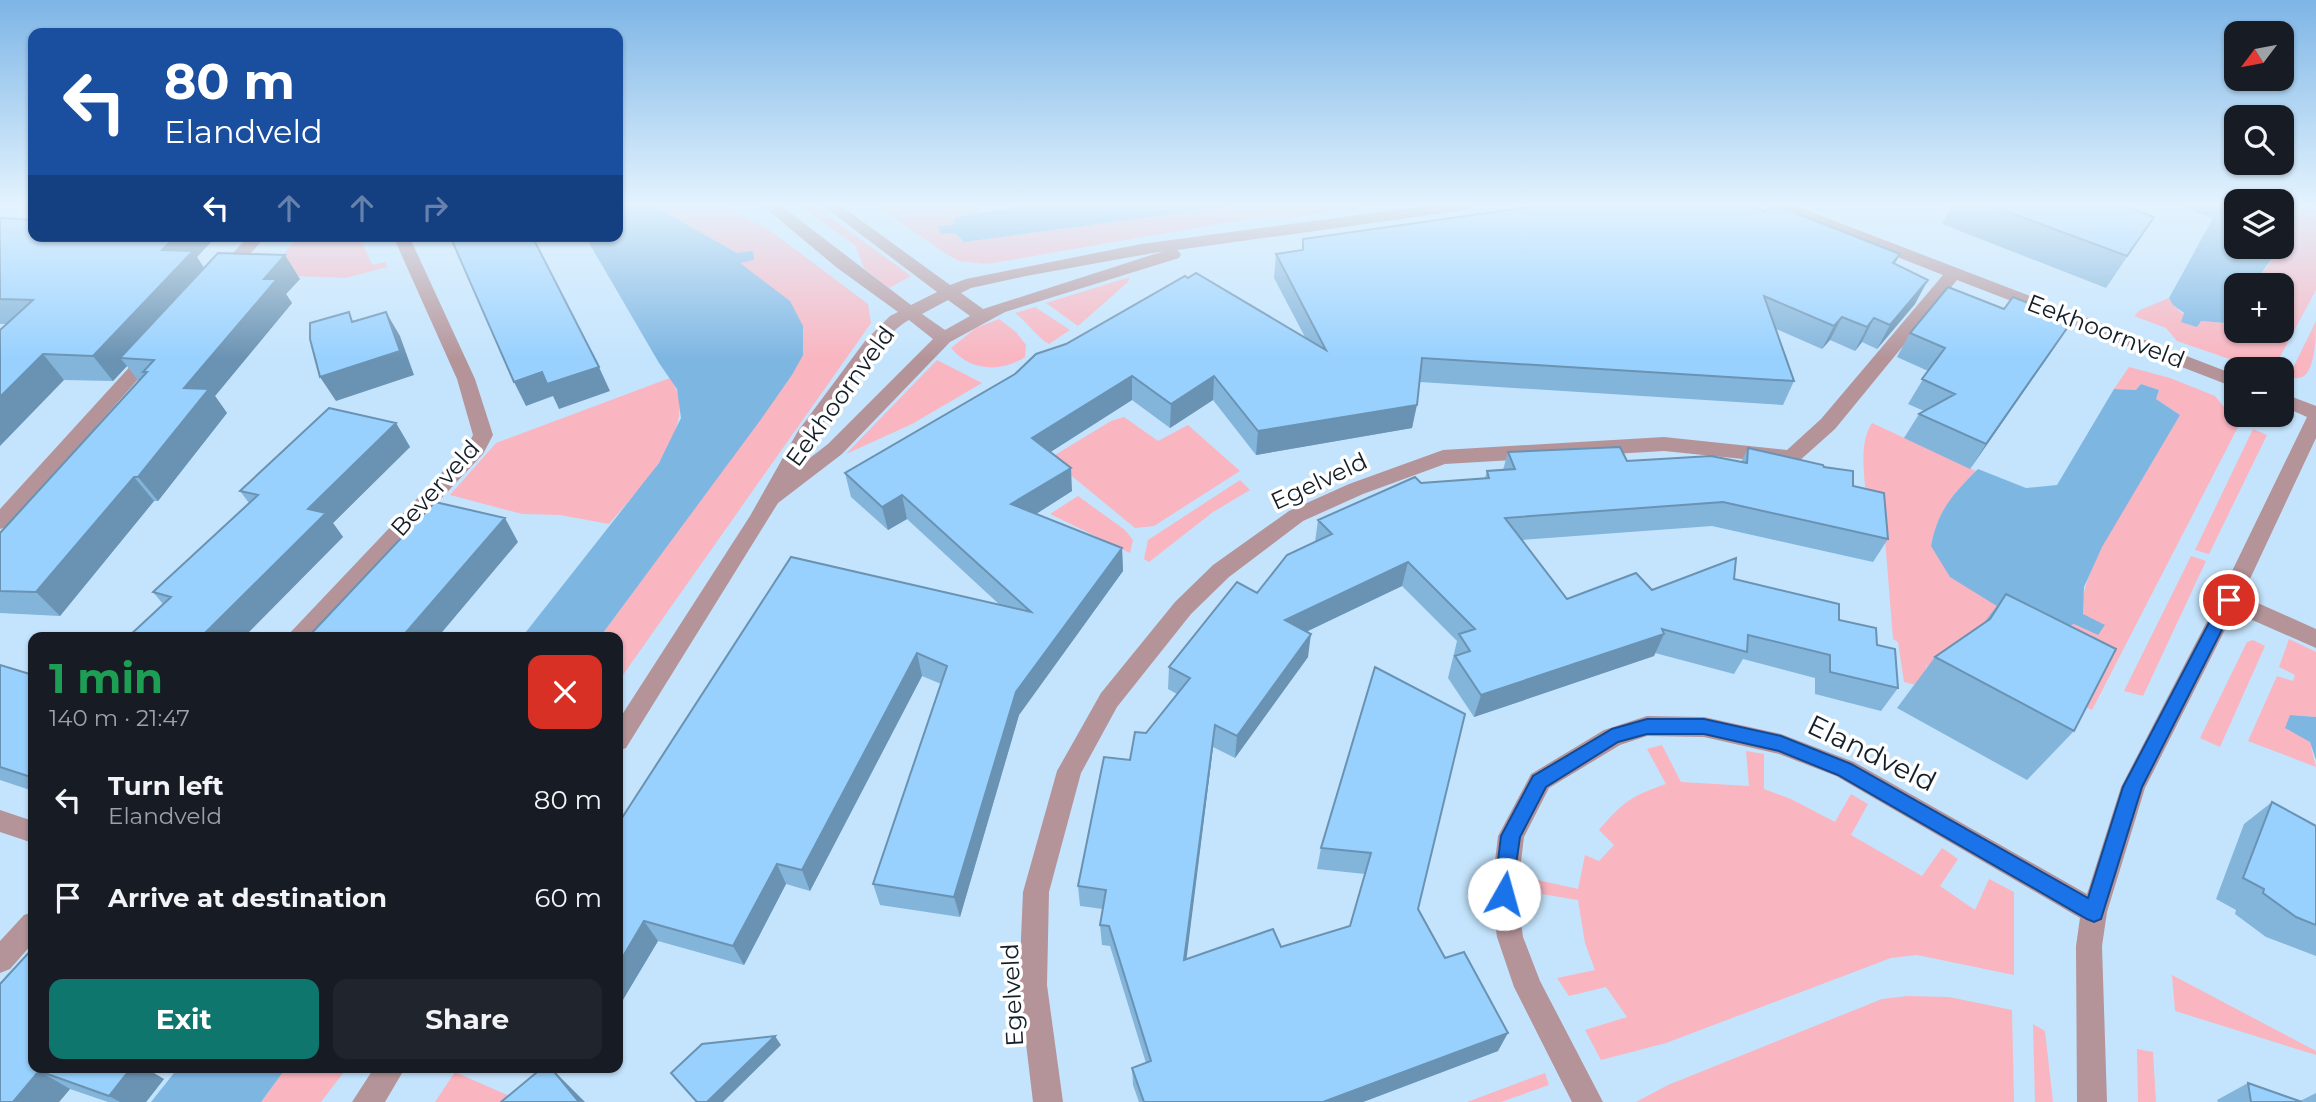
<!DOCTYPE html>
<meta charset="utf-8">
<style>
:root{--surface:#171b24;--page:#20242c;--text:#f1f3f6;--muted:#9ea1a6;--accent:#0f766e}
body{margin:0;font-family:Montserrat,sans-serif;background:var(--page);color:var(--text);height:100vh;display:flex;flex-direction:column;font-size:26px;white-space:nowrap}
*{box-sizing:border-box;margin:0}
p{font-size:23px;color:var(--muted)}
.icon{flex:none;width:38px;height:38px;fill:none;stroke:currentColor;stroke-width:2;stroke-linecap:round;stroke-linejoin:round}
.map{position:relative;flex:1;overflow:hidden}
.side{position:absolute;left:28px;top:632px;width:595px;height:441px;display:flex;flex-direction:column;background:var(--surface);border-radius:14px;box-shadow:0 2px 5px #0004}
.side>*{flex:none}
.top-card{position:absolute;left:28px;top:28px;width:595px;height:214px;border-radius:14px;box-shadow:0 2px 5px #0004;background:#1a4fa0;color:#fff;overflow:hidden}
.needle{width:46px;rotate:238deg}
.buttons{position:absolute;left:2224px;top:21px;display:grid;gap:14px}
.buttons a{display:grid;place-items:center;width:70px;height:70px;border-radius:14px;background:var(--surface);box-shadow:0 2px 5px #0004;font-size:35px}
.pin{position:absolute;display:grid;place-items:center;width:60px;height:60px;color:#fff;margin:-30px;border:4px solid #fff;border-radius:50%;box-shadow:0 2px 7px #0007}
.me{position:absolute;width:77px;margin:-38px;rotate:7deg;stroke-linejoin:round;filter:drop-shadow(0 0 5px #0008)}
.turn{display:flex;align-items:center;gap:24px;height:147px;padding:0 21px;font-size:32px}
.turn .icon{width:91px;height:91px;stroke-width:2.5}
.turn b{display:block;font-size:49px;line-height:60px}
.lanes{display:flex;align-items:center;height:66px;padding:0 21px;background:#0003;justify-content:center;gap:35px;direction:ltr}
.lanes .off{opacity:.35}
.round{display:grid;place-items:center;flex:none;width:74px;height:74px;border-radius:14px;background:var(--page)}
.headline{display:flex;align-items:center;justify-content:space-between;height:119px;padding:0 21px}
h1{font-size:42px;font-weight:700;line-height:52px;color:#1e9e55}
.primary-button{display:flex;gap:14px;margin-top:auto;padding:14px 21px}
.primary-button a{flex:1;height:80px;border-radius:14px;background:var(--accent);color:#fff;font-size:28px;font-weight:700;line-height:80px;text-align:center}
.primary-button a+a{background:var(--page);color:var(--text)}
ul{padding:0;list-style:none}
li{display:flex;align-items:center;gap:21px;height:98px;padding:0 21px}
li div{flex:1}
li b{display:block;font-size:26px}
li em{font-style:normal}
.map>svg:first-child{display:block}
.green{fill:#f9b5c0}
.water{fill:#7eb6e2}
.lines{fill:none;stroke-linecap:round;stroke-linejoin:round}
.minor{fill:#b49499;fill-rule:evenodd}
.wall{fill:#83b4da}
.shaded-wall{fill:#6a92b2}
.building{fill:#98d1fe;stroke:#6a92b2;stroke-width:2}
.route{fill:#1a73e8;stroke:#114b97;stroke-width:2}
.labels{text-anchor:middle;dominant-baseline:central;stroke-width:7;stroke-linejoin:round;paint-order:stroke}
.street-label{font-size:24px;fill:#131e28;stroke:#fff}
.near-street-label{font-size:28px;fill:#131e28;stroke:#fff}
</style>
<div class="map">
<svg width="2316" height="1102" viewBox="0 0 2316 1102">
<rect width="100%" height="100%" fill="#c4e4fd"/>
<path class="green" d="M652 205H720L768 229 868 304 871 323 618 682V637H600L792 375 739 262 737 253Z
M798 205H813L911 276 889 288 864 268 855 245Z
M875 205H978L980 212 955 218V233L964 242 1238 205H1383L1282 219 1281 215 1241 220 987 264 959 261 950 256Z
M2300 205H2316V290L2275 366 2247 365 2177 341 2166 328 2134 316 2140 310 2169 298 2173 305 2197 327 2200 321 2226 323 2236 308V331H2282V285H2253L2282 247Z
M299 236H351L362 242 372 265 386 262 387 267 346 278 266 275Z
M1130 277 1128 282 1078 326 1046 303Z
M1035 307 1070 330 1049 344C1039 339 1026 321 1015 313Z
M999 319 1016 332 1026 345 1025 357C1001 373 970 371 951 348L976 328Z
M2316 321C2316 336 2316 390 2289 376Z
M937 360 982 383 912 424 846 454Z
M2129 367 2170 378 2215 396 2239 425 2092 710 2070 700 1925 689 1927 662 1923 687 1904 682 1898 642 1893 639 1884 527 1867 509C1866 483 1857 445 1872 423L1976 471C1951 496 1938 512 1931 546L2098 635C2093 629 2084 620 2083 612 2075 572 2156 453 2180 415L2156 399 2159 390 2141 384 2137 390 2114 389Z
M670 378C704 426 638 489 609 524L560 515 522 514 450 495 496 443Z
M1124 417 1158 441 1188 425 1240 471 1154 526 1135 528 1050 458 1111 421Z
M2253 429 2267 435 2209 554 2195 550Z
M1240 480 1250 490 1213 512 1149 562 1144 559 1148 540Z
M1078 496 1125 530 1133 540 1130 553 1050 514Z
M2191 556 2206 561 2143 696 2124 691Z
M2289 639 2316 652V717L2290 715 2310 742 2316 767 2248 741 2277 676 2293 681 2295 675 2279 667Z
M2253 640 2265 646 2220 747 2200 738 2247 642Z
M1662 745 1681 782 1749 786 1746 751 1764 754V789L1791 799 1835 822 1851 794 1868 804 1851 835 1922 876 1942 848 1958 859 1940 886 1975 910 1989 879 2014 892V975L1917 955 1891 958 1666 1043 1601 1060 1585 1030 1627 1017 1606 987 1569 996 1557 978 1595 970 1585 943 1578 900 1535 893 1533 879 1578 889 1585 855 1599 861 1614 845 1599 830C1624 801 1630 797 1666 784L1647 749Z
M2172 975 2316 1051V1055L2175 1011Z
M1908 996 1949 997 2012 1010 2014 1102H1636L1668 1085 1882 999Z
M2033 1024 2045 1031 2053 1102H2035Z
M2137 1049 2153 1052 2156 1102H2138Z
M286 1068H347L321 1102H261Z
M455 1072 523 1102H435Z
M1545 1073 1549 1085 1501 1102H1467Z"/>
<path class="water" d="M618 205H652L737 253 753 251 754 260 740 263 790 301 803 326V355L792 375 759 422 600 637H522L659 463 681 418 677 389 659 363 585 236H618Z
M1027 205H1238L964 242 955 233 941 234 938 226 953 225 955 218Z
M2176 205H2236V247H2280L2253 285H2236V308L2226 323 2201 321 2197 327 2181 322 2184 313 2173 305 2169 298 2213 218Z
M2141 384 2159 390 2156 399 2180 415 2102 547 2084 587 2083 614 2105 625 2098 635 2074 624 2050 633 2000 608 1950 577 1931 546C1938 510 1952 495 1978 469L2026 488 2057 485 2114 389 2136 390Z
M2290 715 2316 717V760L2310 742 2285 728Z
M178 1068H286L261 1102H151Z"/>
<g class="lines">
<path class="minor" d="M762 205H780L911 305 937 292 822 205H840L950 285 966 279 1141 244 1433 205H1474L1466 210 1177 250 1181 254 1179 258 1005 312 950 342 842 454 778 503 626 748 618 751V721L750 516 798 431 865 341 890 316 898 312 836 267ZM1164 251 983 309 961 293 971 288 1026 276ZM948 300 970 316 945 330 922 314ZM909 320 933 339 828 444 797 468C816 434 876 337 909 320Z
M1771 205H1793L2236 375V388L1957 280 1835 429 1798 462 1791 464 1664 451 1445 464 1363 494 1303 521 1229 577 1191 614 1117 707 1081 773 1049 892 1047 985 1063 1102H1033L1019 985 1023 892 1057 771 1101 693 1175 602 1213 565 1289 511 1349 484 1443 450 1664 437 1787 450 1821 419 1943 275 1773 208Z
M249 236H266L230 277H218L216 273 218 269Z
M393 236H409L475 379 493 435 483 454 311 637H286L468 445 473 435 457 379Z
M151 348 160 354 157 358 7 527 0 529V509L145 350Z
M2282 393 2316 406V438L2242 596 2316 629V648L2234 612 2145 788 2107 912 2102 946 2107 1102H2077L2076 946 2080 918 1836 776 1779 754 1704 737 1647 736 1620 745 1549 788 1524 837 1517 894 1523 937 1540 981 1603 1102H1572L1514 987 1497 937 1491 894 1498 836 1531 774 1604 730 1647 716 1704 717 1781 734 1854 762 2087 894 2121 787 2218 600 2307 417 2282 406Z
M0 810 33 821V843L0 832Z
M33 912V943L10 969 0 973V941L24 915Z
M374 1068H405L385 1102H352Z"/>
</g>
<path class="wall" d="M1952 205H2121L2154 217 2106 288 1942 224Z
M1765 212 1900 254 1895 264 1915 304 1877 349 1862 342 1855 351 1830 340 1822 349 1776 329 1794 381 1783 405 1420 382 1412 428 1256 455 1213 400 1170 428 1132 400 1050 452 1072 491 1036 514 1122 548 1123 571 1019 715 960 917 880 905 873 884 941 684 922 676 810 891 786 884 744 965 658 941 618 1008V824L1001 606 907 519 888 530 851 497 845 473 1015 374 1305 337 1274 278 1276 254 1302 251 1303 239Z
M0 218 197 257 204 268 300 279 286 294 292 303 215 396 227 413 158 501H154L60 616 0 613V533L139 382 127 366 113 381 64 380 7 324H0Z
M2004 309 2072 321 1970 469 1904 438 1919 414 1924 411 1908 404 1928 371 1897 357 1910 333Z
M396 423 410 447 333 523 343 537 163 604 153 592 249 503 240 491Z
M1748 448 1824 467 1853 486 1888 539 1873 562 1712 526 1521 540 1567 599 1652 590 1734 579 1839 620 1877 645 1898 688 1881 711 1815 694V678L1743 659 1734 674 1655 653 1654 656 1474 717 1448 678 1457 641 1402 586 1307 631 1308 657 1235 758 1213 747 1186 959 1281 947 1350 926 1365 874 1317 869 1321 848 1375 667 1418 909 1498 1051 1363 1102H1139L1133 1085 1132 1068 1146 1063 1110 946 1102 945 1100 925 1103 909 1080 906 1078 886 1130 760 1146 733 1177 694 1168 689 1169 667 1315 542 1318 520 1421 483 1485 478 1487 471 1503 470 1508 452 1627 461 1741 462Z
M2006 594 2074 731 2027 780 1897 708 1935 657 1983 624Z
M0 665 33 675V791L0 780Z
M2272 802 2316 826V956L2266 937 2235 914 2236 910 2216 899 2244 824Z
M33 1068H145L164 1079 146 1102H108L70 1089 59 1102Z
M2248 1083 2300 1101 2316 1093V1102H2218L2217 1100Z"/>
<path class="shaded-wall" d="M176 236H217L197 257 209 276 120 358 127 366 113 381 93 356 162 250Z
M285 255 300 279 286 294 292 303 215 396 227 413 158 501 138 477 184 388 264 279Z
M1928 280 1915 304 1877 349 1890 325Z
M386 312 400 336 414 375 336 401 320 377Z
M1842 317 1830 340 1822 349 1834 326Z
M1874 318 1862 342 1855 351 1867 327Z
M2072 321 2056 345 1970 469 1986 444Z
M43 354 64 380 0 446V397Z
M599 367 610 391 559 409 553 396 526 406 514 382 542 372Z
M1132 376V400L1035 462 1032 438Z
M1214 376 1213 400 1170 428 1171 404Z
M1417 405 1412 428 1256 455 1258 431Z
M396 423 410 447 333 523 343 537 244 637H201L308 509Z
M1071 468 1072 491 1014 528 1011 504Z
M134 477 154 501 60 616 36 592Z
M902 495 907 519 888 530 882 507Z
M505 518 518 542 438 637H402Z
M1122 548 1123 571 1019 715 960 917 954 897 1016 692Z
M1408 562 1402 586 1283 643 1285 620Z
M1311 634 1308 657 1235 758 1237 736Z
M1664 634 1654 656 1474 717 1481 695Z
M917 653 922 676 810 891 802 870Z
M1215 725 1213 747 1184 979V960Z
M777 864 786 884 744 965 733 946Z
M644 921 658 941 618 1008V965Z
M1508 1033 1498 1051 1363 1102H1323Z
M775 1036 781 1045 723 1102H707Z
M131 1068H145L164 1079 146 1102H120L109 1096Z
M551 1068 585 1102H579Z
M39 1071 70 1089 59 1102H13Z"/>
<path class="building" d="M1543 205H1749L1765 212 1773 205H1775L1900 254 1893 263 1928 280 1890 325 1874 318 1867 327 1842 317 1834 326 1764 296 1794 381 1422 358 1417 405 1258 431 1214 376 1171 404 1132 376 1032 438 1071 468 1011 504 1122 548 1016 692 954 897 873 884 947 666 917 653 802 870 777 864 733 946 644 921 618 965V824L791 557 1031 612 902 495 882 507 845 473 1015 374 1036 354 1066 344 1185 276 1188 278 1196 273 1326 350 1276 254 1303 250V239Z
M1989 205H2121L2154 217 2127 256Z
M0 218 33 220V236H176L162 250 193 251 93 356 43 354 0 397V330L33 300 0 299Z
M450 236H532L599 367 547 384 542 372 514 382Z
M218 253 285 255 264 279H277L184 388 209 389 138 477H134L36 592 0 591V533L147 372H143L154 360 120 358Z
M1948 287 2004 309 2013 297 2072 321 1986 444 1919 414 1955 394 1922 379 1945 348 1910 333Z
M349 312 352 322 386 312 400 351 320 377 310 339V323Z
M329 408 396 423 308 509 326 513 201 637H128L171 597 153 592 258 495 240 491Z
M1620 447 1627 461 1711 456 1747 463 1748 448 1823 465 1824 467 1853 471V486L1884 493 1888 539 1723 502 1505 518 1567 599 1636 573 1652 590 1736 558 1734 579 1839 604V620L1876 628 1877 645 1895 649 1898 688 1830 672V655L1748 635 1747 652 1662 629 1664 634 1481 695 1455 656 1470 651 1459 634 1475 629 1408 562 1285 620 1311 634 1237 736 1215 725 1184 960 1273 929 1281 947 1350 926 1371 853 1321 848 1375 667 1465 714 1418 909 1445 958 1464 952 1508 1033 1323 1102H1144L1132 1068 1151 1061 1109 926 1100 925 1106 890 1078 886 1104 757 1130 760 1135 732 1146 733 1190 678 1169 667 1237 582 1257 593 1287 555 1332 534 1318 520 1415 477 1421 483 1489 478 1487 471 1515 469 1508 452Z
M435 502 505 518 402 637H308Z
M2006 594 2116 649 2074 731 1935 657 1990 619Z
M0 665 33 675V775L31 777 0 767Z
M2272 802 2316 826V925L2296 917 2263 893 2264 889 2243 878Z
M33 948V1068H131L109 1096 39 1071 13 1102H0V984Z
M775 1036 707 1102H697L671 1073 702 1044Z
M542 1068H551L579 1102H501Z
M2248 1083 2302 1102H2251Z"/>
<linearGradient id="sky" x2="0" y2="1"><stop stop-color="#7db5e6"/><stop offset="0.57" stop-color="#e4f3fe"/><stop offset="1" stop-color="#e4f3fe" stop-opacity="0"/></linearGradient>
<rect width="2316" height="359" fill="url(#sky)"/>
<path class="route" d="M2229 594 2237 600 2142 787 2101 919 2094 922 2087 919 1838 775 1779 751 1704 734H1647L1618 742 1546 787 1520 837 1511 900 1504 903 1497 900 1494 894 1501 836 1533 776 1612 729 1647 719H1704L1781 736 1851 764 2088 898 2123 787 2223 596Z"/>
<g class="labels">
<g class="street-label">
<text transform="translate(2106 331) rotate(21)">Eekhoornveld</text>
<text transform="translate(840 396) rotate(-54)">Eekhoornveld</text>
<text transform="translate(1319 481) rotate(-25)">Egelveld</text>
<text transform="translate(435 488) rotate(-48)">Beverveld</text>
<text transform="translate(1012 995) rotate(-93)">Egelveld</text>
</g>
<g class="near-street-label">
<text transform="translate(1872 753) rotate(26)">Elandveld</text>
</g>
</g>
</svg>
<div class="buttons">
<a><svg class="needle" viewBox="-14 -14 28 28"><path d="M0-13l5 13h-10z" fill="#e53935"/><path d="M0 13l5-13h-10z" fill="#9ea1a6"/></svg></a>
<a><svg class="icon" aria-label="search" viewBox="0 0 24 24"><circle cx="10" cy="10" r="6"/><path d="M15 15l6 6"/></svg></a>
<a><svg class="icon" aria-label="layers" viewBox="0 0 24 24"><path d="M12 4l9 5-9 5-9-5zM3 14l9 5 9-5"/></svg></a>
<a>+</a>
<a>−</a>
</div>
<div class="pin" style="left:2229px;top:600px;background:#d93025"><svg class="icon" aria-label="arrive" viewBox="0 0 24 24"><path d="M6 21V4h12l-3 4 3 4H6"/></svg></div>
<svg class="me" style="left:1504px;top:894px" viewBox="-20 -20 40 40"><circle r="19" fill="#fff"/><path d="M0-13L10 11 0 6-10 11z" fill="#1a73e8"/></svg>
<div class="top-card">
<div class="turn"><svg class="icon" aria-label="left" viewBox="0 0 24 24"><path d="M17 20v-9H6M10 6l-5 5 5 5"/></svg><div><b>80 m</b>Elandveld</div></div>
<div class="lanes"><svg class="icon" aria-label="left" viewBox="0 0 24 24"><path d="M17 20v-9H6M10 6l-5 5 5 5"/></svg><svg class="icon off" aria-label="ahead" viewBox="0 0 24 24"><path d="M12 20V5M6 11l6-6 6 6"/></svg><svg class="icon off" aria-label="ahead" viewBox="0 0 24 24"><path d="M12 20V5M6 11l6-6 6 6"/></svg><svg class="icon off" aria-label="right" viewBox="0 0 24 24"><path d="M7 20v-9h11M14 6l5 5-5 5"/></svg></div>
</div>
<section class="side">
<div class="headline"><div><h1>1 min</h1><p>140 m · 21:47</p></div><a class="round" style="background:#d93025;color:#fff"><svg class="icon" aria-label="close" viewBox="0 0 24 24"><path d="M6 6l12 12M18 6L6 18"/></svg></a></div>
<ul>
<li><svg class="icon" aria-label="left" viewBox="0 0 24 24"><path d="M17 20v-9H6M10 6l-5 5 5 5"/></svg><div><b>Turn left</b><p>Elandveld</p></div><em>80 m</em></li>
<li><svg class="icon" aria-label="arrive" viewBox="0 0 24 24"><path d="M6 21V4h12l-3 4 3 4H6"/></svg><div><b>Arrive at destination</b></div><em>60 m</em></li>
</ul>
<div class="primary-button"><a>Exit</a><a>Share</a></div>
</section>
</div>
